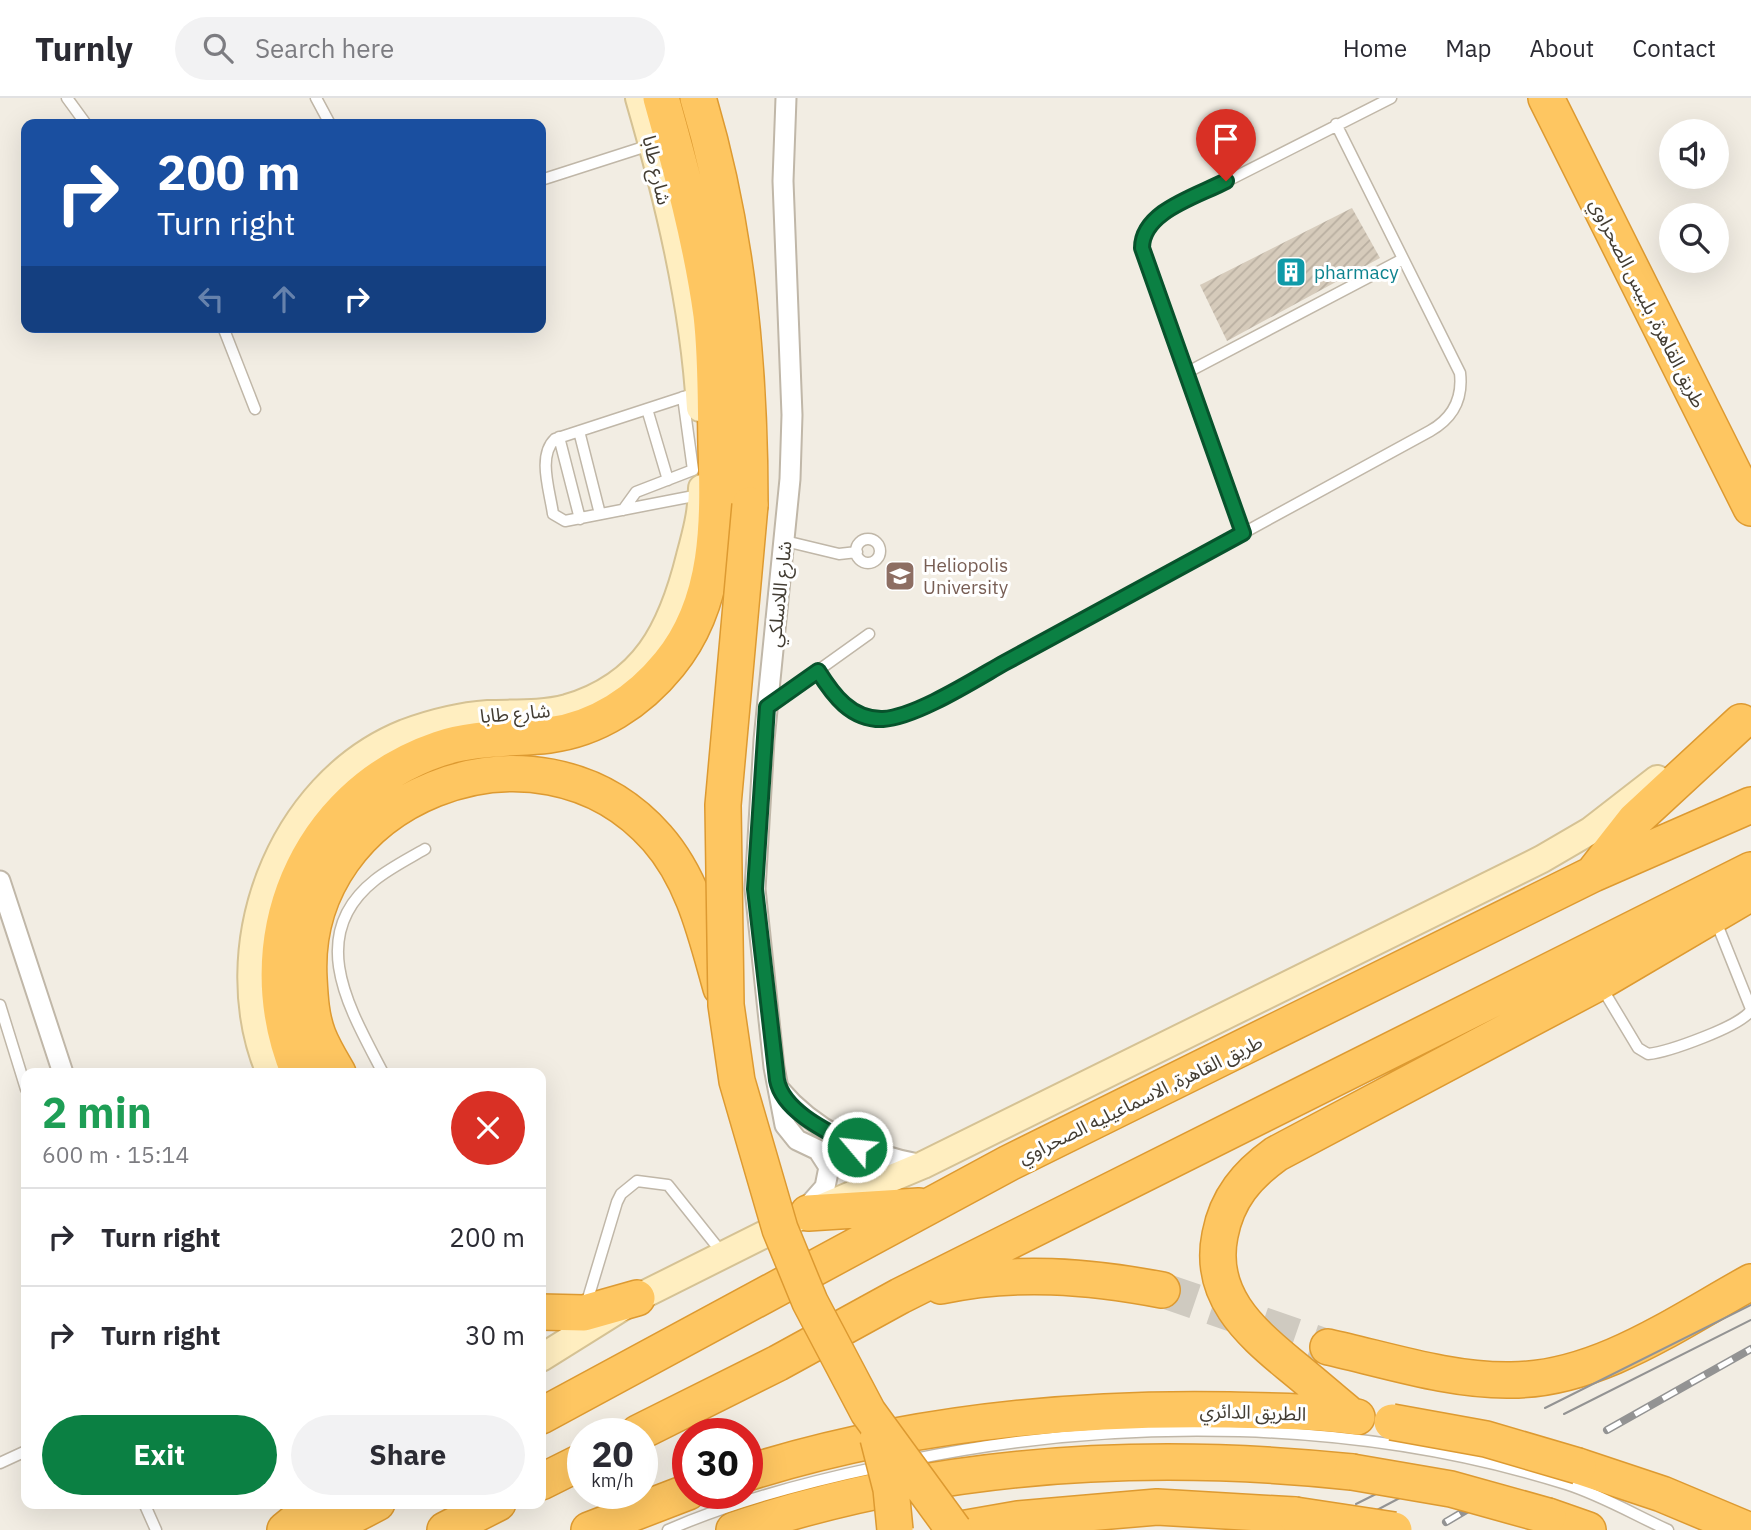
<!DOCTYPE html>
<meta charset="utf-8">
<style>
:root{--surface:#fff;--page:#f2f2f3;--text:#2b2b33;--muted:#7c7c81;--line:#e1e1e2;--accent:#0b8043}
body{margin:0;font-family:"IBM Plex Sans","Noto Sans Arabic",sans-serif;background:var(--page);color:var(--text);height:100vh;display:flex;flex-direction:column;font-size:26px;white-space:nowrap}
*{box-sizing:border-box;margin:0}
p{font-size:23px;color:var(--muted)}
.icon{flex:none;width:38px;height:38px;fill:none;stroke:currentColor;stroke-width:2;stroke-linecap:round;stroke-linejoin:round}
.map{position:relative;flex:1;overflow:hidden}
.details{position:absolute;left:21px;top:970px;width:525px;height:441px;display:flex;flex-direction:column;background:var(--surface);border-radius:14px;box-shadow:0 7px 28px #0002}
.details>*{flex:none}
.guide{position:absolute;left:21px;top:21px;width:525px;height:214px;border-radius:14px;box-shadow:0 7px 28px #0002;background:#1a4fa0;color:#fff;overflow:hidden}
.buttons{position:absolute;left:1659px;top:21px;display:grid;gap:14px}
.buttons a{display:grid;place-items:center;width:70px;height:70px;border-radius:50%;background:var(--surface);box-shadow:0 7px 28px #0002;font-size:35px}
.speed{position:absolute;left:567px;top:1320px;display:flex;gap:14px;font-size:35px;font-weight:700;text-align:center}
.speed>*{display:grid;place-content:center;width:91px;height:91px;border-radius:50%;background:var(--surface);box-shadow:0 7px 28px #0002;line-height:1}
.speed small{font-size:18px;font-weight:400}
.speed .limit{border:10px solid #d22;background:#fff;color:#111}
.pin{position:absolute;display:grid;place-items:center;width:60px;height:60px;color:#fff;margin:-72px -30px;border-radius:50% 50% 50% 0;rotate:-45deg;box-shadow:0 0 7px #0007}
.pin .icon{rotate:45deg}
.me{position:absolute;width:77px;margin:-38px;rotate:298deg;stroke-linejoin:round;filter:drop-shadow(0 0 5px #0008)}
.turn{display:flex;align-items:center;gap:24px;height:147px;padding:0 21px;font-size:32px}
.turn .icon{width:91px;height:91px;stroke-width:2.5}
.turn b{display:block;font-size:49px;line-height:60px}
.lanes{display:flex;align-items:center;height:66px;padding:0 21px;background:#0003;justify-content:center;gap:35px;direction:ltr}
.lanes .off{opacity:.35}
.round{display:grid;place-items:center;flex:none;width:74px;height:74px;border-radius:37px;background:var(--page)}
.headline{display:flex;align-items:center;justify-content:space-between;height:119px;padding:0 21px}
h1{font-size:42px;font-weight:700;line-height:52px;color:#1e9e55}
.action{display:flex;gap:14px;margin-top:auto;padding:14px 21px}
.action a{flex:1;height:80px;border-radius:42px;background:var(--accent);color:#fff;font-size:28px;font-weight:700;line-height:80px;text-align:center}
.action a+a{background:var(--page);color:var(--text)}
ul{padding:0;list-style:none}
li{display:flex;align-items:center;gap:21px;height:98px;padding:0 21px;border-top:2px solid var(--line)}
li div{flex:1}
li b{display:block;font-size:26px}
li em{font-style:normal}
header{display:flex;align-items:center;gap:42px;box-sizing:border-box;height:98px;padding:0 35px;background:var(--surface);border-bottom:2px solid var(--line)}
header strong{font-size:33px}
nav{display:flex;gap:38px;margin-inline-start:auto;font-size:24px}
.search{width:490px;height:63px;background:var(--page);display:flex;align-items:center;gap:18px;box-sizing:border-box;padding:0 24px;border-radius:38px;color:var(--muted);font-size:26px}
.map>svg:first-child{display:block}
.building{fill:url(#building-hatch)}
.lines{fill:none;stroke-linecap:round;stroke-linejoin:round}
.highway-tunnel{stroke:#cfcac0;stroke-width:35;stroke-dasharray:35 18;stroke-linecap:butt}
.lane-casing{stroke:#c0b7a8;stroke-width:13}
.street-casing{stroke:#c0b7a8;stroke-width:23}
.secondary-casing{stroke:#d5c294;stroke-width:30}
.highway-casing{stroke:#dd9a31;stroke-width:38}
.lane{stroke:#fff;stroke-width:10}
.street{stroke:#fff;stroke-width:19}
.secondary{stroke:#ffeec0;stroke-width:26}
.highway{stroke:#fec661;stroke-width:35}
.tram{stroke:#939393;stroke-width:2}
.rail-casing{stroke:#939393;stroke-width:8}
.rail{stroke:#fff;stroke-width:5;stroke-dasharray:16;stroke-linecap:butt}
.highway-bridge-casing{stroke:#dd9a31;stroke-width:38;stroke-linecap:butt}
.highway-bridge{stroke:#fec661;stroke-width:35}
.route-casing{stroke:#07532c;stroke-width:18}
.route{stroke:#0b8043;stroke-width:12}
.labels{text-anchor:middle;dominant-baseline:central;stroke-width:6;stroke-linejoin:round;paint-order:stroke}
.street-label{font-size:19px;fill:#433d33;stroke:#fff}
.culture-label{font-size:19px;fill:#0d838f;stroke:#fff;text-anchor:start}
.education-label{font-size:19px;fill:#785e54;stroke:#fff;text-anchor:start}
</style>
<header>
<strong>Turnly</strong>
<div class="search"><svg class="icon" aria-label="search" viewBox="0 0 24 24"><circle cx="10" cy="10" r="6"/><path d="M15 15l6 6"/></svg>Search here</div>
<nav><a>Home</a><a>Map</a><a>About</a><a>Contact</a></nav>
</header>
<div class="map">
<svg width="1751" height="1432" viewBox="0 0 1751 1432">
<defs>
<pattern id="building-hatch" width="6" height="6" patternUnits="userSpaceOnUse" patternTransform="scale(1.75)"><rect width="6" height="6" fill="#d6cbbb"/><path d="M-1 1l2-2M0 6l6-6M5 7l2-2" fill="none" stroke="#b9afa1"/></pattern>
</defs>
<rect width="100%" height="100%" fill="#f2ede3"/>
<path class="building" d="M1352 110 1380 160 1227 243 1200 187Z"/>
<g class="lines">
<path class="highway-tunnel" d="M1162 1192 1328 1249"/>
<g class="lane-casing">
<path id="lane" d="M67 0 86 26
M316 0 330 26
M541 82 650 47
M223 229 255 311
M1186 275 1403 161
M696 295 555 341C537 358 550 393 553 416L565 423 699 397
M647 311 668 382
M579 333 600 416
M559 339 580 421
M623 412 636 394 693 372 683 299
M1243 435 1144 158V134L1160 117 1391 0
M856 453a12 12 0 1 1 24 0a12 12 0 1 1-24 0Z
M785 443 839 456 857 454
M818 573C862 643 893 622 956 592L1430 333C1453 320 1463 301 1460 275L1336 26
M767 609 869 536
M1715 821 1751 911
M1602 890 1638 950 1648 956C1668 954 1742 928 1751 912
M0 907 26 991
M383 975C351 913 304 838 375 782 390 770 408 761 425 751
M586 1207 617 1104 621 1096 637 1083 668 1087 723 1156
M910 1362C1122 1318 1359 1321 1566 1386 1601 1397 1635 1417 1668 1432
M0 1365 26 1353
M144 1405 156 1432
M668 1432C734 1403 807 1384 878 1369"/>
</g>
<g class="street-casing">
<path id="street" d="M786 0 783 83 792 317 790 381 764 642 755 791 774 969 785 1027 797 1042 818 1052 829 1069 825 1089 802 1115
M0 783 63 975
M779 991C816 1035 866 1057 923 1067"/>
</g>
<g class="secondary-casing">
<path id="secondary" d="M639 0C668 100 694 206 700 310
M270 975C218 852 278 686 405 635 432 625 460 618 488 616 514 615 541 617 567 610 645 587 672 531 690 458 696 436 702 414 702 390
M541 1260 637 1200 799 1119 923 1067 1542 761 1590 733 1657 681"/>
</g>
<g class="highway-casing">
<path id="highway" d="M698 0C738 133 750 269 750 407
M1546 0 1751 410
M1595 773 1635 722 1741 624
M299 975C245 846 304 697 439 651 474 639 513 641 549 637 597 631 639 603 669 566 720 504 718 423 716 347 715 304 716 260 711 217 701 144 681 71 661 0
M338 975C331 963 323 950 318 937 311 919 310 899 309 880 299 699 537 604 657 740 694 782 706 837 721 890
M808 1115 919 1108
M941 1188C1015 1172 1088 1178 1162 1192
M541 1214 584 1215 637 1200
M1328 1249C1387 1262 1450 1283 1511 1282 1598 1282 1678 1224 1751 1184
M541 1318 1009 1065 1593 776 1751 707
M1351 1318C1331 1301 1310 1283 1289 1266 1248 1232 1208 1196 1220 1137 1227 1100 1247 1077 1276 1056L1598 885 1751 795
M638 1335 778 1265 900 1198 1751 772
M1578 1368 1662 1396 1748 1432
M747 1375C903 1326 1067 1309 1230 1312 1272 1313 1316 1313 1357 1319
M541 1384 583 1363
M1548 1418 1588 1432
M285 1432 318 1405
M325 1432 377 1405
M445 1432 498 1405
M589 1432 688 1394
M734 1432C934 1364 1143 1352 1352 1374
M955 1432 1018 1421 1157 1409 1295 1417"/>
</g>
<use href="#lane" class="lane"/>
<use href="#street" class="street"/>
<use href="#secondary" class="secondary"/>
<use href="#highway" class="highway"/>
<path class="tram" d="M1545 1310 1751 1207
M1564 1316 1751 1222
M1356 1406 1386 1391
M1375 1413 1413 1393"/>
<g class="rail-casing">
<path id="rail" d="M1607 1332 1751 1251
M1446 1424 1468 1411"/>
</g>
<use href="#rail" class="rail"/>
<g class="highway-bridge-casing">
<path id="highway-bridge" d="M750 407 723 707 726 907 737 983 780 1131 810 1204 868 1314 954 1432
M1392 1324 1486 1341 1578 1368
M878 1340 891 1391 895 1432
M1352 1374 1451 1391 1548 1418
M1295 1417 1394 1432"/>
</g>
<use href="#highway-bridge" class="highway-bridge"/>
</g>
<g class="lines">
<g class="route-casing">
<path id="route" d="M857 1049C830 1035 783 1014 777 982L755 791 767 609 818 573C833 597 851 622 883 621 916 619 974 582 1004 565 1084 522 1163 478 1243 435L1142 150C1142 113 1198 98 1226 83"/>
</g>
<use href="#route" class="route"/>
</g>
<defs>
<g id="building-square" transform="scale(1.575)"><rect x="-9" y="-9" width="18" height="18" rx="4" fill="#0f9aa8" stroke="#fff"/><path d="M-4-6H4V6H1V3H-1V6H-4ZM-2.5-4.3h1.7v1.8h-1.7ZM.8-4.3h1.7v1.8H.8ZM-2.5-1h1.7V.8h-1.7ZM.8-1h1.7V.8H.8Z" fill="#fff"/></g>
<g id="university-square" transform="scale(1.575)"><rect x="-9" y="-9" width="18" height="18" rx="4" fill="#8d6e63" stroke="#fff"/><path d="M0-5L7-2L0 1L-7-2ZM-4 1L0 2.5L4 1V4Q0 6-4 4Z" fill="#fff"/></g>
</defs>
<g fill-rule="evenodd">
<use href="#building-square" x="1291" y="174"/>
<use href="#university-square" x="900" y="478"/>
</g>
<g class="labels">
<g class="street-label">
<text transform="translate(657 72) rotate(77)">شارع طابا</text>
<text transform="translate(1648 205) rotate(63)">طريق القاهرة, بلبيس الصحراوي</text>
<text transform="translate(779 496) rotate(-84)">شارع اللاسلكي</text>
<text transform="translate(515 615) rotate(-5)">شارع طابا</text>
<text transform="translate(1140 1001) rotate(-26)">طريق القاهرة, الاسماعيليه الصحراوي</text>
<text transform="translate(1253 1314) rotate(2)">الطريق الدائري</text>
</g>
<g class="culture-label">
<text x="1314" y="174">pharmacy</text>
</g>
<g class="education-label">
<text x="923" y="467">Heliopolis<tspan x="923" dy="22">University</tspan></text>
</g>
</g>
</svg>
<div class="buttons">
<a><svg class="icon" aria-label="sound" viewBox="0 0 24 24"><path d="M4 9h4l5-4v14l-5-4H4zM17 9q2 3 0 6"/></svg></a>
<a><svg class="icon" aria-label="search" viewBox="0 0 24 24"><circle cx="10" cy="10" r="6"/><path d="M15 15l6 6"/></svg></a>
</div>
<div class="speed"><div>20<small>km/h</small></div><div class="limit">30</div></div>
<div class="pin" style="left:1226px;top:83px;background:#d93025"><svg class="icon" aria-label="arrive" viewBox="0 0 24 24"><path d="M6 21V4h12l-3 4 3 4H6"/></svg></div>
<svg class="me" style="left:857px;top:1049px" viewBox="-20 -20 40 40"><circle r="17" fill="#0b8043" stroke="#fff" stroke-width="3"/><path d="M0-11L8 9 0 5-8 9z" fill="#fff"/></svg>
<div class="guide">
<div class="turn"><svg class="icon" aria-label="right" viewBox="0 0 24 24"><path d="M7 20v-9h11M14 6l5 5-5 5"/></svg><div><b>200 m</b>Turn right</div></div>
<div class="lanes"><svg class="icon off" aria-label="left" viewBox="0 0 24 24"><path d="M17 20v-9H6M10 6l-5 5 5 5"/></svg><svg class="icon off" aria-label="ahead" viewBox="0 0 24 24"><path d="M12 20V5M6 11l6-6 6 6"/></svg><svg class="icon" aria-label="right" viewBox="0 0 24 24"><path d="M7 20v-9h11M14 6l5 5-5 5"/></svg></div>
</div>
<section class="details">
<div class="headline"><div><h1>2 min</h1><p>600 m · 15:14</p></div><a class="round" style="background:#d93025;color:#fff"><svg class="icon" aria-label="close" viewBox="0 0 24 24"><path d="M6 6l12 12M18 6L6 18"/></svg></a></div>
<ul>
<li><svg class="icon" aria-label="right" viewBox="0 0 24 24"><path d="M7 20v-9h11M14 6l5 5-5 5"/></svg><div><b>Turn right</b></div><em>200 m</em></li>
<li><svg class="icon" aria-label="right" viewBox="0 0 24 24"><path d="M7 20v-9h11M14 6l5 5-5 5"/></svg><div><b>Turn right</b></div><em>30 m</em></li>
</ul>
<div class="action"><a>Exit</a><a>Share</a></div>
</section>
</div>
